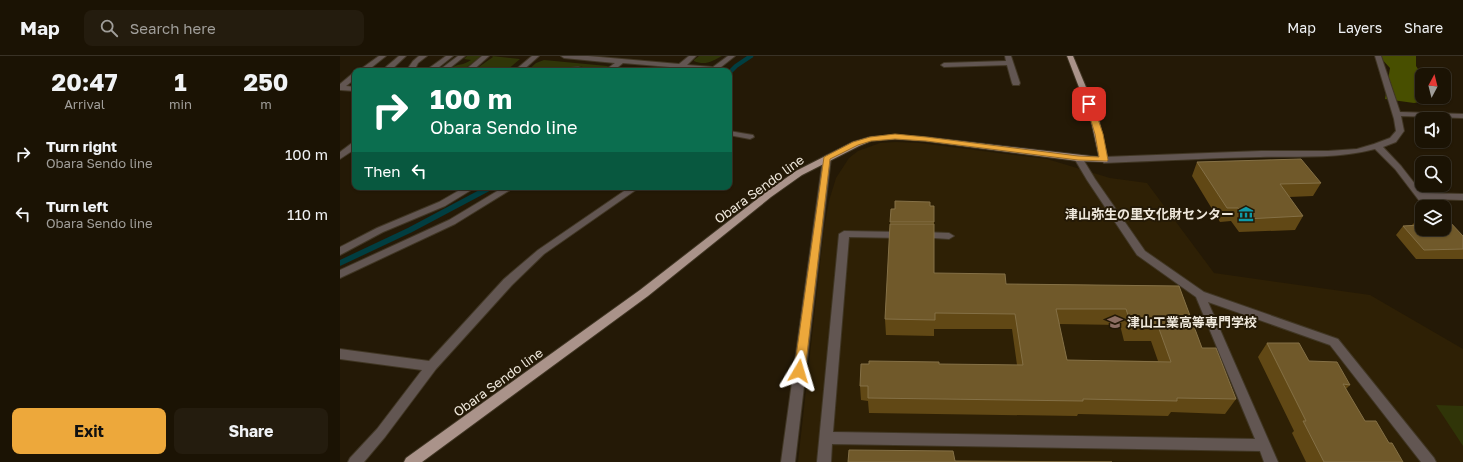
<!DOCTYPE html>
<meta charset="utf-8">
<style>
:root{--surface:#1b1304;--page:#241c0e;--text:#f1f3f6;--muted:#a09e9a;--line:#393226;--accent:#eda83b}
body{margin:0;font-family:"Golos Text","Noto Sans JP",sans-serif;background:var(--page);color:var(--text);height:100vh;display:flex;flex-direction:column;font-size:15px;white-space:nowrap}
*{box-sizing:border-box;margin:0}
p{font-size:13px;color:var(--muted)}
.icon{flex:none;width:22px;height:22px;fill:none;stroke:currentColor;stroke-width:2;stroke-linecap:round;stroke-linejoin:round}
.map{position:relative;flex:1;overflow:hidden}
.drawer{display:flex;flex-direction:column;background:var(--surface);width:340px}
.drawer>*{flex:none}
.top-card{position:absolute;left:12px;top:12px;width:380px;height:122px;border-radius:8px;box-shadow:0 1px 3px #0004,0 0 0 1px var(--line);background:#0b6e4f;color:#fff;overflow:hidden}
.needle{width:26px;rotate:7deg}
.fabs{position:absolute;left:1075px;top:12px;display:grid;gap:8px}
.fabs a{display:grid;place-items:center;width:36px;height:36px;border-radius:8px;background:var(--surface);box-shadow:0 1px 3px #0004,0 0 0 1px var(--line);font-size:20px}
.pin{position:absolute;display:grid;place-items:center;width:34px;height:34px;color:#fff;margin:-17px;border-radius:8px;box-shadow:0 2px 6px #0006}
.me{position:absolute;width:44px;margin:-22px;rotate:7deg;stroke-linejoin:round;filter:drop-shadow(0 0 3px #0008)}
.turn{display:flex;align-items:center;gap:14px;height:84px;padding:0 12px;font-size:18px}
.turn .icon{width:52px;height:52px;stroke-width:2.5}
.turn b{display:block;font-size:28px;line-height:34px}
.then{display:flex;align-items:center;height:38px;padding:0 12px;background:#0003;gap:8px;font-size:15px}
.eta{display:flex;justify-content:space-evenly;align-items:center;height:68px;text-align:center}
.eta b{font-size:24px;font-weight:700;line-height:28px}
.primary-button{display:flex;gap:8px;margin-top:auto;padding:8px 12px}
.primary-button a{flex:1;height:46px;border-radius:8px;background:var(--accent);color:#111;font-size:16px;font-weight:700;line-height:46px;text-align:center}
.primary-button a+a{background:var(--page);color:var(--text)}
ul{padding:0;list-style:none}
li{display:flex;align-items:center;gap:12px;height:60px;padding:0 12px}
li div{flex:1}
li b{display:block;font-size:15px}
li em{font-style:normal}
header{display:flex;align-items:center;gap:24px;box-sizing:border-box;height:56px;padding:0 20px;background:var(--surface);border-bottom:1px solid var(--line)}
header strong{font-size:19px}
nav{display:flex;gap:22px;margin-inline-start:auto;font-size:14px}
.search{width:280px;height:36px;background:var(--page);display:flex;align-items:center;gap:10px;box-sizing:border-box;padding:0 14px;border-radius:8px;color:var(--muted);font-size:15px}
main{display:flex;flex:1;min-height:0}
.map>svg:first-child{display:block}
.built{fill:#2e2005}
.green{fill:#303508}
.forest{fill:#484f00}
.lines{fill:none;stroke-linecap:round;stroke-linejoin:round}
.stream-far1{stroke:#013e41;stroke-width:4.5}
.stream{stroke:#013e41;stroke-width:5.5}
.minor-casing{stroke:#403624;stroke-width:2}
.major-casing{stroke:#403624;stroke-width:2}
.minor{fill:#625652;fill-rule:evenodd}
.major{fill:#aa938a;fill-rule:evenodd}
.wall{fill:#614815;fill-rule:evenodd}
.building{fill:#70592a;stroke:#847046;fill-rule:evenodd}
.route{fill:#eda83b;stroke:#9a6d26}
.labels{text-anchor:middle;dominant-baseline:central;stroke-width:4;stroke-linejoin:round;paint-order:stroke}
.street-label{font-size:13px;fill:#efe8dc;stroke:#241906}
.poi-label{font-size:13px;font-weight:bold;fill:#efe8dc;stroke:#241906;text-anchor:end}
</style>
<header>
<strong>Map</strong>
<div class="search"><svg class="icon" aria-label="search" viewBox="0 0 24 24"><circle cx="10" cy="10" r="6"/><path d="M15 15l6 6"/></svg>Search here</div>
<nav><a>Map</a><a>Layers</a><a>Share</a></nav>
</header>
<main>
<section class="drawer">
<div class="eta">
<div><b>20:47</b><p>Arrival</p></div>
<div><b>1</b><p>min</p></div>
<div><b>250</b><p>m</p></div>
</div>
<ul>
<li><svg class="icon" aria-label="right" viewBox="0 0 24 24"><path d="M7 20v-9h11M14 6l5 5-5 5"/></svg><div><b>Turn right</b><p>Obara Sendo line</p></div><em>100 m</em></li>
<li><svg class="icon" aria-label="left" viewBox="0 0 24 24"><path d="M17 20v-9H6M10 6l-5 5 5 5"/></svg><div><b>Turn left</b><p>Obara Sendo line</p></div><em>110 m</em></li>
</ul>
<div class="primary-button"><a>Exit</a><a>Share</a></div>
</section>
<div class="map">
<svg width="1123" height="406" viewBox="0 0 1123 406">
<rect width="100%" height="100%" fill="#241906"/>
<path class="built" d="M556 86 579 87 707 103 770 122 807 127 874 217 1030 239 1123 293V406H458L484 173 489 145 496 122 509 102 518 95 540 87Z"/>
<path class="green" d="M127 0H141L122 15H110L109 13C118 7 123 10 131 4L124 3Z
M152 0 180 3 166 15H133L153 1Z
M359 0H382C373 5 365 10 354 5V4Z
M204 4 267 10 269 11C260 19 252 13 243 11 235 10 229 13 221 15 211 17 198 15 187 15L196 7Z
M1096 349 1123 350V390Z"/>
<path class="forest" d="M1039 0H1076V10L1082 19V41H1097L1098 43 1074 47 1045 43 1050 12Z"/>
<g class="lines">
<path class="stream-far1" d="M389 17 396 10 411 0"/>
<path class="stream" d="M0 207 70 174 151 131"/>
<g class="minor-casing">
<path id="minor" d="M39 0H46L27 15H18Z
M59 0H66L50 15H42L47 10Z
M79 0H87L78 7 74 15H66L73 5Z
M106 0H113L94 15H85Z
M118 0H125L106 15H98Z
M142 0H149L132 15H124Z
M192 0H199L182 15H174Z
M221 0H248L339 8 349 0H356L347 9 373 11 388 0H395L376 15 283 7 273 15H264L275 7 224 2Z
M665 0H671L680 27 679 29H673L672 27 667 9 604 11 601 9 604 7 666 5Z
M1035 0H1041L1060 56 1123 58V62L1061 60 1064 75 1056 86 1043 91 1061 110 1082 137 1123 138V144L1087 143 1094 151H1084L1055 113 1035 93C997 103 959 100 920 101 868 102 816 105 764 107L760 104 764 101 921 95H988L1017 93 1034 88 1050 82 1056 75 1054 63Z
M238 11 249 15H222L223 13Z
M12 18H15V23L6 30 15 31V35L0 34V28Z
M389 75 413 79 414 81 410 83 389 79Z
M12 87H15V93L0 103V96Z
M487 99 491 102 455 406H441L483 102Z
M738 99 741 100 755 123 805 195 864 236 998 283 1094 402 1096 406H1081L990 289 868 246 938 406H924L920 395 492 388 491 406H477L499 178 504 175 562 176 567 179 562 182 509 181 493 376 915 383 856 241 797 199 747 124 734 102Z
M125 131H136L105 150 43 176 0 199V191L37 172 99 146Z
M164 131H175L115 168 0 222V214L109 164Z
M290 131H300L204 198 172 229 96 313 45 381 24 406H8L10 402 37 373 82 314 0 303V293L89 305 164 223 198 194Z
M582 176 609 177 614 180 609 183 579 181 577 179Z"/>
</g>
<g class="major-casing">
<path id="major" d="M727 0H733L758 60 768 104 767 106 738 105 585 85 555 83 531 85 519 90 462 119 431 141 308 240 82 406H64L66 402 300 234 425 137 456 115 513 86 530 81 555 79 585 81 759 101 750 60Z"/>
</g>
<use href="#minor" class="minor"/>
<use href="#major" class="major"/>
</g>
<path class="wall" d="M857 106 981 127 973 140 949 141 963 160 955 174 899 176 891 165 880 166 852 120Z
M590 150H594V217L666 228 839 230 862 292 896 343 885 358 831 356 828 360 738 358 737 360 529 357 528 345 521 344 520 330 599 308 677 309 672 273H594V280L546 279 545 263 551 153ZM719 268 780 269 784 285H811L818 305 727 304Z
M1076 165 1123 180V203H1076L1056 179 1063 170 1072 169Z
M927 287 969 305 1010 329 1006 333 1025 365 1063 406H966L952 377 954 375 918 301Z"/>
<path class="building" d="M961 103 981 127 940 128 963 160 906 163 898 152H887L857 106Z
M555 145 590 146V150H594V166H550L551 153H555Z
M1082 164V173H1104V164H1108L1123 180V193L1084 194 1063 170 1080 169 1076 165Z
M550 168H594V217L665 218 666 228 839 230 862 292H876L896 343 837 342V345L743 343V345L528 342V330H520L521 308H529V305L599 306V308L683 309 675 258 595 257V264L545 263ZM716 253H786L791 269 818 270 831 306 727 304Z
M927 287H959L969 305 997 306 1010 329 1003 328 1025 365H1036L1049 387H1052L1063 406H984L963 365H966Z
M509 394 613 395 615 405 772 406H508Z"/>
<path class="route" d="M749 46 753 48 763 78 768 104 767 105 738 104 586 85 555 83 531 85 518 89 490 103 465 315 463 318 459 319 456 318 454 315 484 101 513 86 530 81 555 78 586 81 738 100 759 101 755 78 746 48Z"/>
<defs>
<g id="museum-bare" transform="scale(1.2)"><path d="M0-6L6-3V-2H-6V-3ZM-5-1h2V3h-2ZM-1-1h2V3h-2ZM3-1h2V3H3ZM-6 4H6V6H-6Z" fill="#0f9aa8" stroke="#241906" stroke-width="2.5" paint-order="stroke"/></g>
<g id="university-bare" transform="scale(1.2)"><path d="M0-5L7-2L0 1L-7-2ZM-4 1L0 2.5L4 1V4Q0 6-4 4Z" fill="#8d6e63" stroke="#241906" stroke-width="2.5" paint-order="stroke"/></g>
</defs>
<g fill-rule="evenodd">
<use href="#museum-bare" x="906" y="158"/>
<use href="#university-bare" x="775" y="266"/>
</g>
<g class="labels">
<g class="street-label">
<text transform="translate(419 133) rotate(-36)">Obara Sendo line</text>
<text transform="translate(158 326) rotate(-36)">Obara Sendo line</text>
</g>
<g class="poi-label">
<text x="894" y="158">津山弥生の里文化財センター</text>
<text x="787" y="266" text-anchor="start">津山工業高等専門学校</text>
</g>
</g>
</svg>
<div class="fabs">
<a><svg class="needle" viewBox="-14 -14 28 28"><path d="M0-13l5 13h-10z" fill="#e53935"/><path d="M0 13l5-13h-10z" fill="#a09e9a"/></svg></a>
<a><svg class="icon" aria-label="sound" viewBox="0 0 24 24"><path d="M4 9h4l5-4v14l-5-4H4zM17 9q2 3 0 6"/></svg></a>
<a><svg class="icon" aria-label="search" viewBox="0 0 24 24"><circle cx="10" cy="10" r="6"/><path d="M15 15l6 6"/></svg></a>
<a><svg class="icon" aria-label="layers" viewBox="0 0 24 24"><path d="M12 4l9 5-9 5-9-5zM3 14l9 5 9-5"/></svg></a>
</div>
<div class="pin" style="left:749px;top:48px;background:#d93025"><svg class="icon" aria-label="arrive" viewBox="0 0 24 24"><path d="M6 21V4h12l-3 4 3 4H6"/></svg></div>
<svg class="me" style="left:459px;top:315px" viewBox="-20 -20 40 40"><path d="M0-17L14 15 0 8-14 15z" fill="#eda83b" stroke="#fff" stroke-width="4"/></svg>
<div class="top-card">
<div class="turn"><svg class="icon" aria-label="right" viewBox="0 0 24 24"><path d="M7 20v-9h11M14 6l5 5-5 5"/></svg><div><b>100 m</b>Obara Sendo line</div></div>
<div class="then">Then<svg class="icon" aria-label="left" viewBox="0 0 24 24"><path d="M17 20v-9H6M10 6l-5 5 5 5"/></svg></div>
</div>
</div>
</main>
